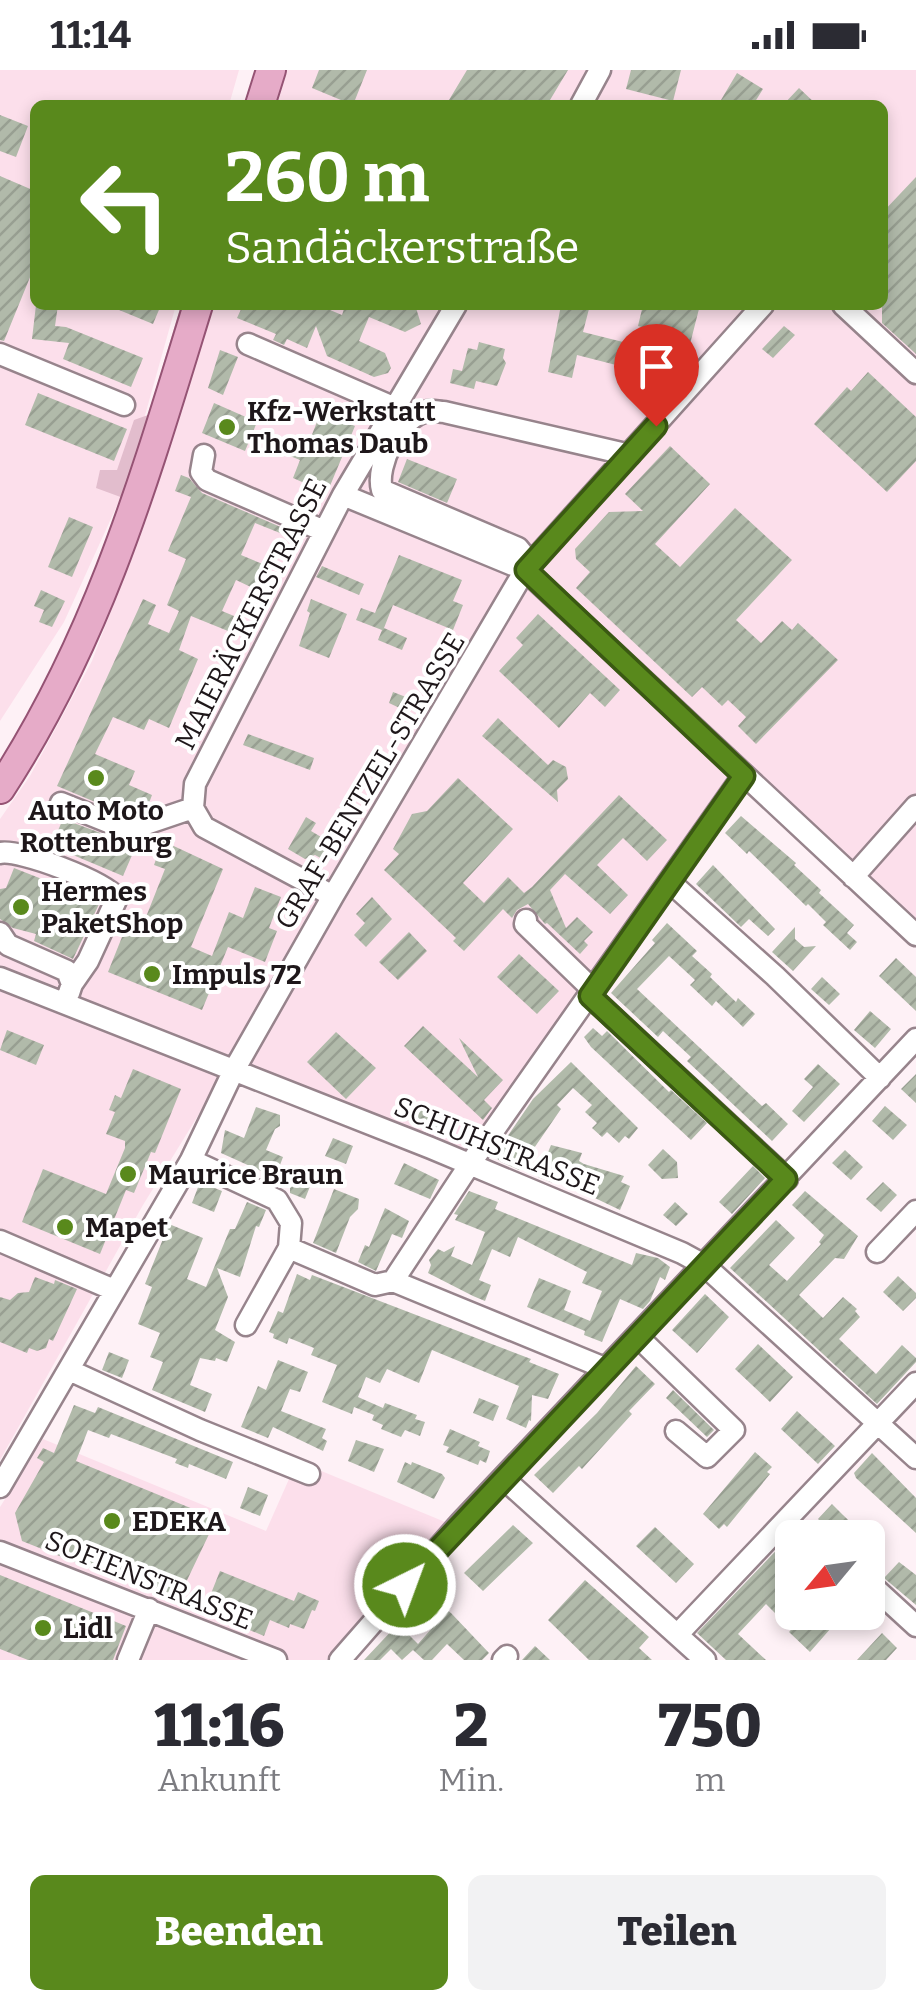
<!DOCTYPE html>
<html lang="de">
<meta charset="utf-8">
<style>
:root{--surface:#fff;--page:#f2f2f3;--text:#2b2b33;--muted:#7c7c81;--accent:#59891c}
body{margin:0;font-family:Bitter,serif;background:var(--page);color:var(--text);height:100vh;display:flex;flex-direction:column;font-size:38px;white-space:nowrap}
*{box-sizing:border-box;margin:0}
p{font-size:32px;color:var(--muted)}
.icon{flex:none;width:55px;height:55px;fill:none;stroke:currentColor;stroke-width:2;stroke-linecap:round;stroke-linejoin:round}
.map{position:relative;height:1590px;overflow:hidden}
.details{display:flex;flex-direction:column;background:var(--surface);flex:1}
.details>*{flex:none}
.top-card{position:absolute;left:30px;top:30px;width:858px;height:210px;border-radius:15px;box-shadow:0 5px 15px #0003;background:#59891c;color:#fff;overflow:hidden}
.needle{width:65px;rotate:241deg}
.controls{position:absolute;left:775px;top:1450px;display:grid;gap:20px}
.controls a{display:grid;place-items:center;width:110px;height:110px;border-radius:15px;background:var(--surface);box-shadow:0 5px 15px #0003;font-size:50px}
.pin{position:absolute;display:grid;place-items:center;width:85px;height:85px;color:#fff;margin:-102px -42px;border-radius:50% 50% 50% 0;rotate:-45deg;box-shadow:0 0 10px #0007}
.pin .icon{rotate:45deg}
.me{position:absolute;width:110px;margin:-55px;rotate:42deg;stroke-linejoin:round;filter:drop-shadow(0 0 8px #0008)}
.turn{display:flex;align-items:center;gap:35px;height:210px;padding:0 30px;font-size:45px}
.turn .icon{width:130px;height:130px;stroke-width:2.5}
.turn b{display:block;font-size:70px;line-height:85px}
.eta{display:flex;justify-content:space-evenly;align-items:center;height:170px;text-align:center}
.eta b{font-size:60px;font-weight:800;line-height:70px}
.action{display:flex;gap:20px;margin-top:auto;padding:20px 30px}
.action a{flex:1;height:115px;border-radius:15px;background:var(--accent);color:#fff;font-size:40px;font-weight:800;line-height:115px;text-align:center}
.action a+a{background:var(--page);color:var(--text)}
.status{display:flex;justify-content:space-between;align-items:center;height:70px;padding:0 50px;background:var(--surface);direction:ltr}
.status svg{height:28px;fill:currentColor}
.map>svg:first-child{display:block}
.built{fill:#fcdfeb}
.grass{fill:#e2bdcd}
.building{fill:url(#building-hatch)}
.lines{fill:none;stroke-linecap:round;stroke-linejoin:round}
.minor-casing{stroke:#97848c;stroke-width:25}
.major-casing{stroke:#955374;stroke-width:32}
.minor{stroke:#fff;stroke-width:20}
.major{stroke:#e6abc8;stroke-width:28}
.route-casing{stroke:#3a5912;stroke-width:25}
.route{stroke:#59891c;stroke-width:18}
.poi-dot{fill:#59891c;stroke:#fff;stroke-width:4}
.labels{text-anchor:middle;dominant-baseline:central;stroke-width:8;stroke-linejoin:round;paint-order:stroke}
.poi-label{font-size:28px;font-weight:bold;fill:#1e171a;stroke:#fff;text-anchor:start}
.street-label{font-size:28px;fill:#1e171a;stroke:#fff}
</style>
<div class="status"><b>11:14</b><svg viewBox="0 0 49 12"><path d="M0 12V9h3v3zM5 12V6h3v6zM10 12V3h3v9zM15 12V0h3v12zM26 1h20v11H26zM47 4h2v5h-2z"/></svg></div>
<div class="map">
<svg width="916" height="1590" viewBox="0 0 916 1590">
<defs>
<pattern id="building-hatch" width="6" height="6" patternUnits="userSpaceOnUse" patternTransform="scale(2.5)"><rect width="6" height="6" fill="#b1baaa"/><path d="M-1 1l2-2M0 6l6-6M5 7l2-2" fill="none" stroke="#989f92"/></pattern>
</defs>
<rect width="100%" height="100%" fill="#fef1f6"/>
<path class="built" d="M0 0H239L229 35H35V235H176L124 420 64 552 0 651Z
M284 0H916V855L746 695 468 1087 234 987 143 1135 0 1390V749L30 706 92 591 146 448 211 235H882V35H273Z
M43 1369 266 1461 297 1391 450 1454 327 1590H0V1437Z"/>
<path class="grass" d="M181 235H192L126 429 96 418 100 400H117L134 350 148 345Z"/>
<path class="building" d="M319 0H367L353 35 312 18Z
M467 0H568L547 35H446Z
M631 0H681L673 31 626 19Z
M737 3 763 19 753 35H718Z
M799 18 817 35H783Z
M0 45 28 56 16 87 0 81Z
M0 106 35 121V195L4 271 0 270Z
M916 107V284L882 253V143Z
M36 235H58L55 256 66 257 143 288 131 317 63 289 69 273 32 269Z
M107 235H161L153 254Z
M243 235H318L342 245 345 236 342 235H409L416 238 421 254 405 262 369 247 359 271 385 283 391 298 388 303 374 307 327 286 316 256 307 278 287 269 284 275 273 270 276 264 237 248Z
M561 235H590L583 262 623 272 620 296 577 285 572 308 548 302Z
M643 235 682 239 683 235H700L689 278 667 273 669 264 638 256Z
M784 256 795 265 773 288 762 279Z
M479 272 505 279 503 288 506 293 497 316 476 311 474 319 450 313 453 299 462 301 468 278 477 280Z
M220 280 238 287 223 325 208 318Z
M868 302 916 347V391L887 422 814 354 847 317 851 321Z
M38 323 127 359 114 391 25 355Z
M214 333 257 352 245 381 202 363Z
M321 342 355 356 327 423 293 408 300 390 290 386 298 367 309 372Z
M670 376 710 414 655 474 680 497 735 438 792 490 736 550 761 573 782 551 792 560 798 553 838 590 756 674 738 656 746 647 728 630 722 636 702 617 692 627 576 518 590 502 576 489 575 479 609 442 643 441 625 424Z
M407 389 457 409 447 433 398 412Z
M181 405 189 408 202 423 297 464 295 469 255 453 241 485 265 495 263 501 266 509 258 513 255 519 236 510 222 541 234 546 228 561 191 546 179 580 198 589 169 658 149 649 144 660 113 647 95 684 135 701 129 715 152 725 149 733 119 742 57 716 143 529 156 535 148 554 169 563 179 541 167 535 186 489 168 481 191 427 175 421Z
M69 447 93 457 72 507 48 497Z
M399 485 462 510 453 531 463 535 453 560 393 535 384 558 407 568 402 580 378 570 382 560 356 550 361 538 375 543Z
M322 496 364 514 359 525 316 507Z
M41 520 65 531 52 557 39 552 44 540 34 536Z
M311 529 347 544 329 588 299 576 310 543 307 541Z
M538 544 620 620 605 637 590 623 559 658 499 601 523 575 516 568Z
M393 622 411 629 406 641 389 633Z
M498 648 548 695 553 690 566 697 568 709 557 720 558 732 482 666Z
M248 664 314 688 310 700 243 675Z
M458 708 513 759 463 813 484 833 508 807 524 823 532 817 619 725 667 770 647 791 623 768 597 795 628 825 610 844 565 804 550 820 566 858 577 847 593 862 584 871 588 875 580 884 547 853 545 854 528 834 517 840 512 848 503 839 464 881 453 871 456 868 384 800 399 784 393 779 412 744 427 741Z
M741 746 796 793 794 795 821 820 819 823 854 855 847 863 857 872 850 880 823 855 826 852 808 834 806 836 749 781 747 784 725 763Z
M306 747 316 753 311 761 333 774 324 790 315 785 305 789 288 779Z
M63 749 136 776 123 806 73 785 78 774 56 765Z
M163 771 223 799 191 877 212 886 229 842 243 848 255 817 281 827 269 858 277 861 265 892 228 877 202 940 108 902 128 852 142 857 165 799 154 795Z
M713 795 775 859 768 866 749 849 741 857 696 814Z
M14 798 100 832 73 889 34 871 36 864 13 858 0 849V819L6 818Z
M372 827 392 849 366 877 354 865 365 853 356 844Z
M667 853 697 881 692 886 712 904 710 907 736 932 738 928 755 944 743 957 716 931 712 936 690 915 695 910 669 886 637 919 762 1036 766 1033 788 1054 772 1071 687 991 691 987 663 961 658 967 611 923 655 873 652 870Z
M795 857V869L804 877 816 876 793 901 772 882Z
M409 862 427 881 398 910 379 892Z
M519 884 559 921 537 944 497 907Z
M896 888 916 907V941L879 906Z
M822 907 840 924 829 935 811 919Z
M870 941 891 959 875 978 854 960Z
M423 956 478 1007 459 968 503 1010 484 1030 492 1038 483 1050 404 976Z
M593 958 602 966 607 961 669 1022 671 1020 707 1053 691 1070 591 977 584 967Z
M7 960 44 975 36 995 0 980Z
M336 962 376 998 346 1029 307 992Z
M571 992 638 1058 629 1069 625 1066 619 1073 607 1062 602 1067 592 1058 597 1053 585 1042 592 1035 573 1018 557 1035 561 1039 519 1100 501 1092 494 1086 533 1029Z
M818 994 840 1014 804 1052 792 1041 813 1017 804 1009Z
M133 999 181 1019 155 1083 151 1082 134 1123 126 1120 100 1184 22 1152 43 1099 106 1124 125 1078V1071L106 1064 115 1042 109 1040 115 1025 121 1028Z
M916 1004V1033L901 1019Z
M410 1030 450 1046 442 1065 402 1048Z
M885 1036 907 1055 893 1070 872 1051Z
M256 1037 280 1045V1056L275 1059 266 1080 283 1087 280 1095 313 1109 305 1129 290 1123V1114L221 1083 225 1060 244 1068Z
M333 1068 353 1076 346 1094 325 1086Z
M551 1075 582 1083 579 1091 584 1094 624 1106 621 1112 630 1116 620 1140 555 1109 553 1113 538 1107Z
M663 1079 677 1092 678 1108 662 1109 648 1095Z
M845 1080 863 1097 851 1110 832 1093Z
M404 1093 439 1110 430 1129 394 1114Z
M753 1096 765 1108 732 1144 719 1132Z
M200 1112 222 1121 214 1142 192 1133Z
M883 1112 897 1125 881 1142 866 1129Z
M334 1119 359 1129 358 1139 350 1147 336 1183 313 1173Z
M469 1121 498 1132 495 1139 632 1195 636 1183 658 1188 670 1197 665 1210 660 1207 650 1231 643 1239 620 1229 602 1272 584 1265 585 1261 527 1237 539 1208 571 1221 564 1240 590 1251 602 1221 582 1213 587 1202 518 1167 510 1187 492 1179 479 1210 491 1215 485 1231 473 1226 428 1203 431 1195 429 1190 438 1179 444 1182 455 1176 451 1186 472 1195 485 1162 455 1150 458 1145 454 1144Z
M805 1121 858 1166 844 1189 835 1188 799 1225 823 1248 843 1227 857 1239 855 1241 860 1247 839 1269 876 1304 902 1275 916 1288V1292L877 1334 730 1198 776 1150 795 1168 769 1195 787 1211 821 1174 819 1172 824 1165 792 1135Z
M247 1132 266 1140 259 1157 256 1156 240 1207 217 1198 228 1227 215 1260 235 1272 227 1292 216 1288 215 1291 200 1288 190 1315 212 1324 205 1342 152 1320 163 1292 150 1287 160 1263 138 1254 152 1217 145 1214 169 1154 203 1168 187 1209 206 1217 230 1159H235Z
M675 1132 688 1144 676 1156 663 1145Z
M385 1138 409 1151 402 1168 392 1164 376 1201 358 1192 365 1175 369 1177Z
M297 1204 310 1210 312 1205 531 1289 529 1292 559 1304 548 1329 532 1325 531 1351 529 1350 526 1358 506 1349 519 1316 432 1280 419 1313 387 1299 380 1313 366 1307 358 1327 383 1338 385 1333 417 1345 415 1349 425 1352 420 1366 405 1360 401 1367 381 1359 383 1355 372 1350 374 1345 354 1337 352 1344 322 1332 337 1295 311 1285 314 1278 289 1268 287 1274 273 1268 274 1264 269 1262 278 1241 283 1243Z
M898 1206 916 1223V1228L903 1241 883 1222Z
M35 1207 54 1214 55 1210 77 1219 53 1271 49 1269 46 1278 37 1281 29 1278 27 1283 0 1272V1227L10 1230 18 1223 29 1222Z
M705 1224 729 1247 697 1283 672 1260Z
M758 1274 793 1307 770 1332 735 1299Z
M109 1282 129 1290 122 1308 102 1300Z
M278 1290 308 1302 300 1322 290 1319 281 1341 326 1359 322 1368 327 1371 323 1381 273 1357 268 1368 241 1357 258 1316 266 1320Z
M636 1296 655 1314 629 1341 632 1344 582 1399 579 1396 553 1423 534 1405 597 1343Z
M673 1320 714 1360 707 1367 666 1328Z
M479 1328 499 1336 493 1351 473 1343Z
M74 1335 95 1343 98 1337 233 1392 226 1409 189 1394 188 1398 175 1393 177 1389 111 1364 109 1368 88 1360 76 1391 210 1446 205 1456 211 1460 179 1527 95 1493 92 1499 22 1471 15 1443 44 1392 37 1388 43 1378 54 1383Z
M797 1341 835 1376 818 1394 781 1359Z
M450 1359 480 1372 478 1376 490 1381 486 1393 480 1390 478 1395 446 1382 449 1377 443 1375Z
M356 1370 384 1379 374 1402 348 1391Z
M755 1382 772 1397 767 1402 770 1404 727 1457 724 1454 719 1459 703 1444Z
M872 1383 916 1428V1463L856 1408 854 1403Z
M405 1392 411 1395 412 1392 442 1404 445 1408 434 1429 397 1412Z
M248 1417 268 1425 260 1446 240 1438Z
M832 1434 843 1445 867 1468H837L818 1449Z
M513 1455 533 1473 483 1521 464 1503Z
M655 1457 694 1494 676 1513 636 1476Z
M792 1464V1524L775 1543 766 1534 738 1564 766 1590H726L697 1563Z
M899 1492 916 1505V1535L884 1508Z
M220 1501 294 1531 298 1522 319 1531 315 1541 312 1540 304 1559 290 1554 289 1558 270 1550 264 1566 204 1541Z
M0 1505 126 1556 113 1590H28L0 1579Z
M585 1510 649 1567 639 1578 652 1590H589L548 1550Z
M424 1523 451 1543 489 1583 482 1590H464L447 1574 432 1590H424L413 1580 402 1590 391 1579 380 1590H364L398 1554 418 1574 433 1557 411 1537Z
M807 1542H845L810 1582 789 1562Z
M882 1563 897 1578 886 1590H857Z
M535 1576 550 1590H522Z"/>
<g class="lines">
<g class="minor-casing">
<path id="minor" d="M581 35 600 0
M843 235 916 303
M248 274 395 338
M0 284 124 335
M204 385 201 402 207 410 324 461
M343 425 525 500 916 865
M531 494 518 478 382 420C375 395 400 346 428 341 433 340 439 342 444 342L630 385
M61 733 128 760 193 738
M0 783C20 779 103 811 117 828L88 891 72 914
M853 807 916 736
M670 812 775 906 880 1008
M333 826 204 757 193 738 195 714 343 425 456 235
M526 850 525 854 594 921
M0 863 8 875 67 901 72 914 69 923
M0 908 431 1078 682 1183 704 1195 916 1388
M590 926 787 1109
M191 1090 277 1130 291 1153 289 1178
M0 1171 114 1220
M877 1182 916 1141
M246 1255 289 1178 375 1215 393 1211
M637 1266 734 1360 707 1387 676 1361
M607 1299 393 1211 470 1094 743 706
M69 1300 200 1360 309 1404
M503 1408 705 1590
M0 1417 191 1090 233 1002 333 826 525 500 763 235
M0 1482 276 1590
M868 1512 916 1556
M678 1564 916 1313
M128 1590 149 1539
M340 1590 461 1452 916 969
M503 1590 507 1586"/>
</g>
<g class="major-casing">
<path id="major" d="M260 35 271 0
M0 719C100 566 145 407 198 235"/>
</g>
<use href="#minor" class="minor"/>
<use href="#major" class="major"/>
</g>
<g class="lines">
<g class="route-casing">
<path id="route" d="M405 1515 786 1109 590 926 744 706 526 500 656 356"/>
</g>
<use href="#route" class="route"/>
</g>
<g class="poi-dot">
<circle cx="227" cy="357" r="10"/>
<circle cx="96" cy="708" r="10"/>
<circle cx="21" cy="837" r="10"/>
<circle cx="152" cy="904" r="10"/>
<circle cx="128" cy="1104" r="10"/>
<circle cx="65" cy="1157" r="10"/>
<circle cx="112" cy="1451" r="10"/>
<circle cx="43" cy="1558" r="10"/>
</g>
<g class="labels">
<g class="poi-label">
<text x="247" y="341">Kfz-Werkstatt<tspan x="247" dy="32">Thomas Daub</tspan></text>
<text x="96" y="740" text-anchor="middle">Auto Moto<tspan x="96" dy="32">Rottenburg</tspan></text>
<text x="41" y="821">Hermes<tspan x="41" dy="32">PaketShop</tspan></text>
<text x="172" y="904">Impuls 72</text>
<text x="148" y="1104">Maurice Braun</text>
<text x="85" y="1157">Mapet</text>
<text x="132" y="1451">EDEKA</text>
<text x="63" y="1558">Lidl</text>
</g>
<g class="street-label">
<text transform="translate(251 544) rotate(-63)">MAIERÄCKERSTRASSE</text>
<text transform="translate(370 711) rotate(-59)">GRAF-BENTZEL-STRASSE</text>
<text transform="translate(497 1076) rotate(22)">SCHUHSTRASSE</text>
<text transform="translate(149 1510) rotate(22)">SOFIENSTRASSE</text>
</g>
</g>
</svg>
<div class="controls">
<a><svg class="needle" viewBox="-14 -14 28 28"><path d="M0-13l5 13h-10z" fill="#e53935"/><path d="M0 13l5-13h-10z" fill="#7c7c81"/></svg></a>
</div>
<div class="pin" style="left:656px;top:356px;background:#d93025"><svg class="icon" aria-label="arrive" viewBox="0 0 24 24"><path d="M6 21V4h12l-3 4 3 4H6"/></svg></div>
<svg class="me" style="left:405px;top:1515px" viewBox="-20 -20 40 40"><circle r="17" fill="#59891c" stroke="#fff" stroke-width="3"/><path d="M0-11L8 9 0 5-8 9z" fill="#fff"/></svg>
<div class="top-card">
<div class="turn"><svg class="icon" aria-label="left" viewBox="0 0 24 24"><path d="M17 20v-9H6M10 6l-5 5 5 5"/></svg><div><b>260 m</b>Sandäckerstraße</div></div>
</div>
</div>
<section class="details">
<div class="eta">
<div><b>11:16</b><p>Ankunft</p></div>
<div><b>2</b><p>Min.</p></div>
<div><b>750</b><p>m</p></div>
</div>
<div class="action"><a>Beenden</a><a>Teilen</a></div>
</section>
